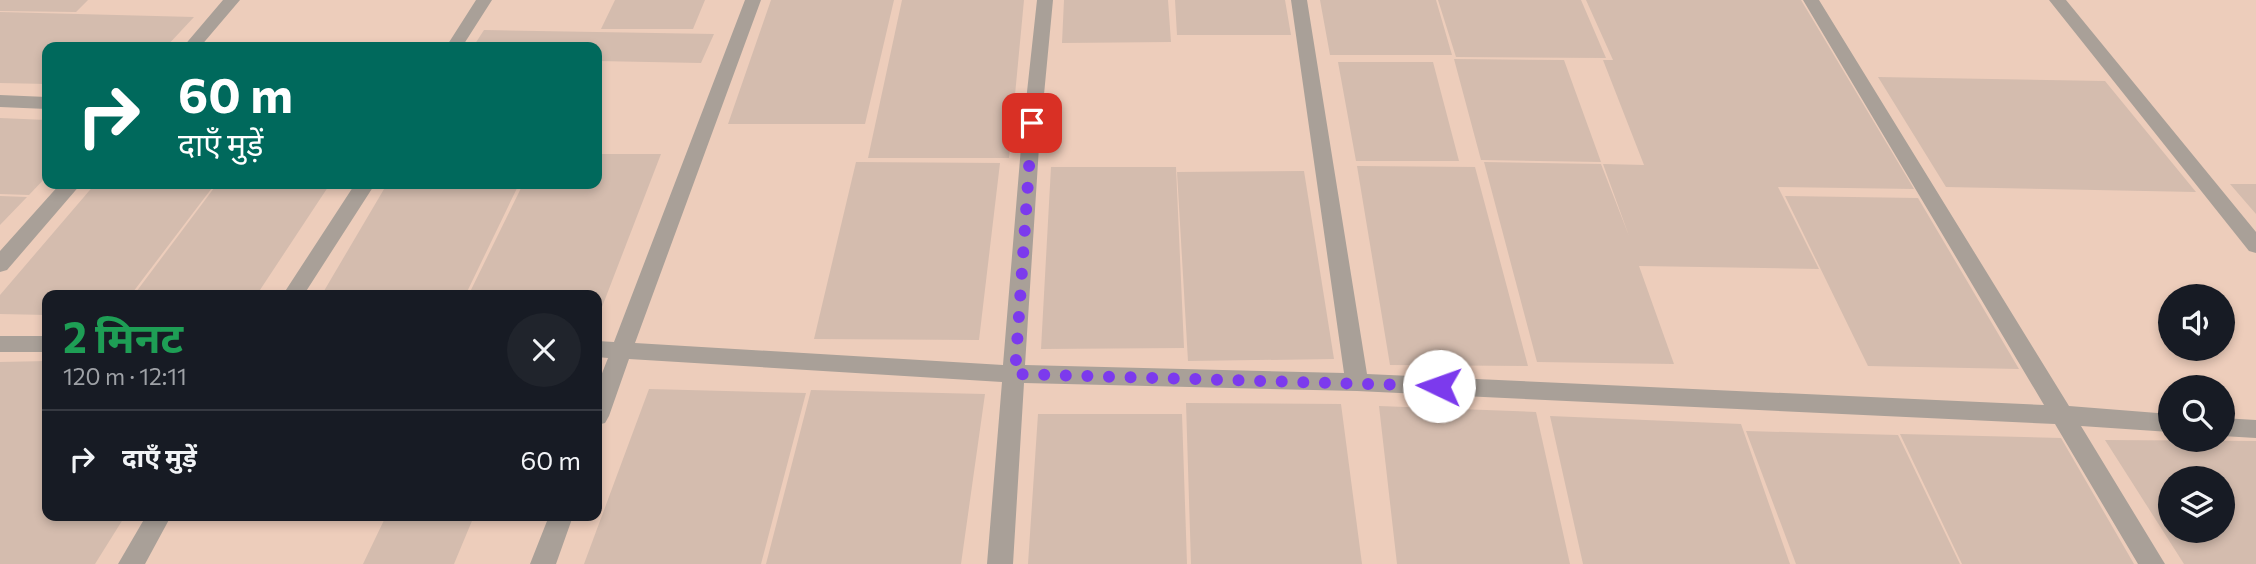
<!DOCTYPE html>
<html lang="hi">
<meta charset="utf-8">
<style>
:root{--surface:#171b24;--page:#20242c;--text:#f1f3f6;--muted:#9ea1a6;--line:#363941}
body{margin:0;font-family:Commissioner,"Noto Sans Devanagari",sans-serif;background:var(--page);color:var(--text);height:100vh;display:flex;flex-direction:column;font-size:26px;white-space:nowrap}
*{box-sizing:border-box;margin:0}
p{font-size:23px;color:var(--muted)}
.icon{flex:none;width:38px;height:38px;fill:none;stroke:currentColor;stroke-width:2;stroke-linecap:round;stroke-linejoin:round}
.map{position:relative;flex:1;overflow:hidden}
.sheet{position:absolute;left:42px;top:290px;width:560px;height:231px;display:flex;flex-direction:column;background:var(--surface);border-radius:14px;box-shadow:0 4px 10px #0003}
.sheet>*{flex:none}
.guide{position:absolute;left:42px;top:42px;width:560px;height:147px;border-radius:14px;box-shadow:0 4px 10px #0003;background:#00695c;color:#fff;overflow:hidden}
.tools{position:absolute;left:2158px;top:284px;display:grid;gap:14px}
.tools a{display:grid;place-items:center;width:77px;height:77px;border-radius:50%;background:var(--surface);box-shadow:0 4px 10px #0003;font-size:35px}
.pin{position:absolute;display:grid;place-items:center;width:60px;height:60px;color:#fff;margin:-30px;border-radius:14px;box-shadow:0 4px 10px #0006}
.me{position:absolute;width:77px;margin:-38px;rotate:273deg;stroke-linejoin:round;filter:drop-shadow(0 0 5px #0008)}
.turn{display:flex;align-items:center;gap:24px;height:147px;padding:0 21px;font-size:32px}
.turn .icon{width:91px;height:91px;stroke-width:2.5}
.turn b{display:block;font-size:49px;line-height:60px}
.round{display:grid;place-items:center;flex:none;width:74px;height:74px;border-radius:37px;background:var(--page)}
.headline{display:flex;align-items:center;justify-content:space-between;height:119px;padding:0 21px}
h1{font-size:42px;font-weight:700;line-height:52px;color:#1e9e55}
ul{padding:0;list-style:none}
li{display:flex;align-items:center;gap:21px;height:98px;padding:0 21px;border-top:2px solid var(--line)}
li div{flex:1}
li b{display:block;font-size:26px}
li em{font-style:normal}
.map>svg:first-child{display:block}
.built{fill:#edcdbb;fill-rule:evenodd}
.building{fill:#d4bcae;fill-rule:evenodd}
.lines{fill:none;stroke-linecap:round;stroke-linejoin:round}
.street{fill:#a9a098;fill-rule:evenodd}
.route{stroke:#7c3aed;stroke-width:12;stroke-dasharray:0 21.6}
</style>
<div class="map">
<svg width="2256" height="564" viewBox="0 0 2256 564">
<rect width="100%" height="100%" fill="#f3dacc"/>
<path class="built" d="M0 0H2256V564H0ZM47 47H597V184H47ZM47 296H597V516H47ZM2170 296H2222V348H2170ZM2170 387H2222V439H2170ZM2170 478H2222V530H2170Z"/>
<path class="building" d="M0 0H88L76 12 0 11Z
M615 0H705L693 29H601Z
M771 0H894L865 124H728Z
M902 0H1024L1009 158H868Z
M1064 0H1168L1171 42 1062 43Z
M1175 0H1285L1291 35H1177Z
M1320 0H1436L1452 55H1330Z
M1438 0H1581L1606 58 1456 57Z
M1586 0H1801L1914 189 1778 187 1819 269 1639 266 1674 364 1537 362 1484 162 1601 164 1629 236 1603 164 1644 165 1603 60H1613Z
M0 12 194 17 166 47H47V84L0 83Z
M484 30 714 34 701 63 597 61V47H473Z
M1454 59 1564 60 1601 162 1481 160Z
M1338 62H1433L1459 161H1356Z
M1878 77 2105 81 2196 192 1946 187Z
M0 118 47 120V176L29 195 0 194Z
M597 154H661L597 320V296H468L523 184H597Z
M856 162 1000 163 979 340 814 339Z
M1357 166 1475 167 1528 366 1390 365Z
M1051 167H1176L1184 348 1041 349Z
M1304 171 1334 359 1188 361 1177 172Z
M95 184H215L130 296H47V315L0 314V295Z
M217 184H330L256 296H133Z
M387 184H519L465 296H321Z
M2230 184H2256V214Z
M0 196 27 197 0 225Z
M1785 196 1918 198 2019 369 1868 366Z
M47 361V516H125L95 564H0V362Z
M649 389 806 393 761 564H584Z
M811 390 985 394 961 564H766Z
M1186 403 1341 404 1362 564H1191Z
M1379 406 1536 412 1570 564H1397Z
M1038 414H1182L1187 564H1028Z
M1550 416 1741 424 1790 564H1583Z
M1746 431 1898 435 1960 564H1796Z
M1900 434 2061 438 2134 564H1962Z
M2105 440 2256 441V564H2184ZM2170 478H2222V530H2170Z
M386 516H474L454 564H363Z"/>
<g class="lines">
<path class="street" d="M223 0H240L200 47H183Z
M476 0H492L462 47H446Z
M745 0H761L635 343 1003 365 1021 147 1037 0H1053L1039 147 1025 365 1344 373 1291 0H1307L1367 374 2044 405 1803 0H1819L2069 406 2170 414V432L2081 426 2165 564H2138L2055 424 1357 391 1024 383 1013 564H987L1002 382 629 359 609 416 605 423 597 425V386L608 358 597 357V341L614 342Z
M2049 0H2066L2256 232V253L2249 251Z
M0 95 47 97V109L0 107Z
M60 184H81L7 270 0 272V251Z
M355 184H375L303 296H282Z
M0 336H47V352H0Z
M2222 418 2256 420V438L2222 436Z
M146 516H171L145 564H118Z
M549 516H573L556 564H530Z"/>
</g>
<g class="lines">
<path class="route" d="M1032 123 1015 374 1439 386"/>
</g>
</svg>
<div class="tools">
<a><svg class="icon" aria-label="sound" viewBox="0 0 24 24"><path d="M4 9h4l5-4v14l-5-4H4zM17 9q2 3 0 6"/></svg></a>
<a><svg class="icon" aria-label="search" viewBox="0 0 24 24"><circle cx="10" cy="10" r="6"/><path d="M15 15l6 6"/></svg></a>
<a><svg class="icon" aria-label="layers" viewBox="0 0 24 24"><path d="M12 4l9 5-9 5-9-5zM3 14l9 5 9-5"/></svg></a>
</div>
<div class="pin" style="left:1032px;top:123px;background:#d93025"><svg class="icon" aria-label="arrive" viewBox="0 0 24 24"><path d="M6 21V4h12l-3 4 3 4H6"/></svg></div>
<svg class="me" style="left:1439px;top:386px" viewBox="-20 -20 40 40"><circle r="19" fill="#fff"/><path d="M0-13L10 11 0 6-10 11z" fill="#7c3aed"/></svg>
<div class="guide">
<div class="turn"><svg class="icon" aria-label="right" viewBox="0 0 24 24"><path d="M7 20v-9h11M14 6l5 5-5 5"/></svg><div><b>60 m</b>दाएँ मुड़ें</div></div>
</div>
<section class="sheet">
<div class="headline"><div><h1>2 मिनट</h1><p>120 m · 12:11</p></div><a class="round"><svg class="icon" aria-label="close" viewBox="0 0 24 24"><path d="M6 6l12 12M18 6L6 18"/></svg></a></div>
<ul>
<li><svg class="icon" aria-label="right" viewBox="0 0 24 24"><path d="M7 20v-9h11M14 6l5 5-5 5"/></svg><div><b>दाएँ मुड़ें</b></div><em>60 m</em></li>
</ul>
</section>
</div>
